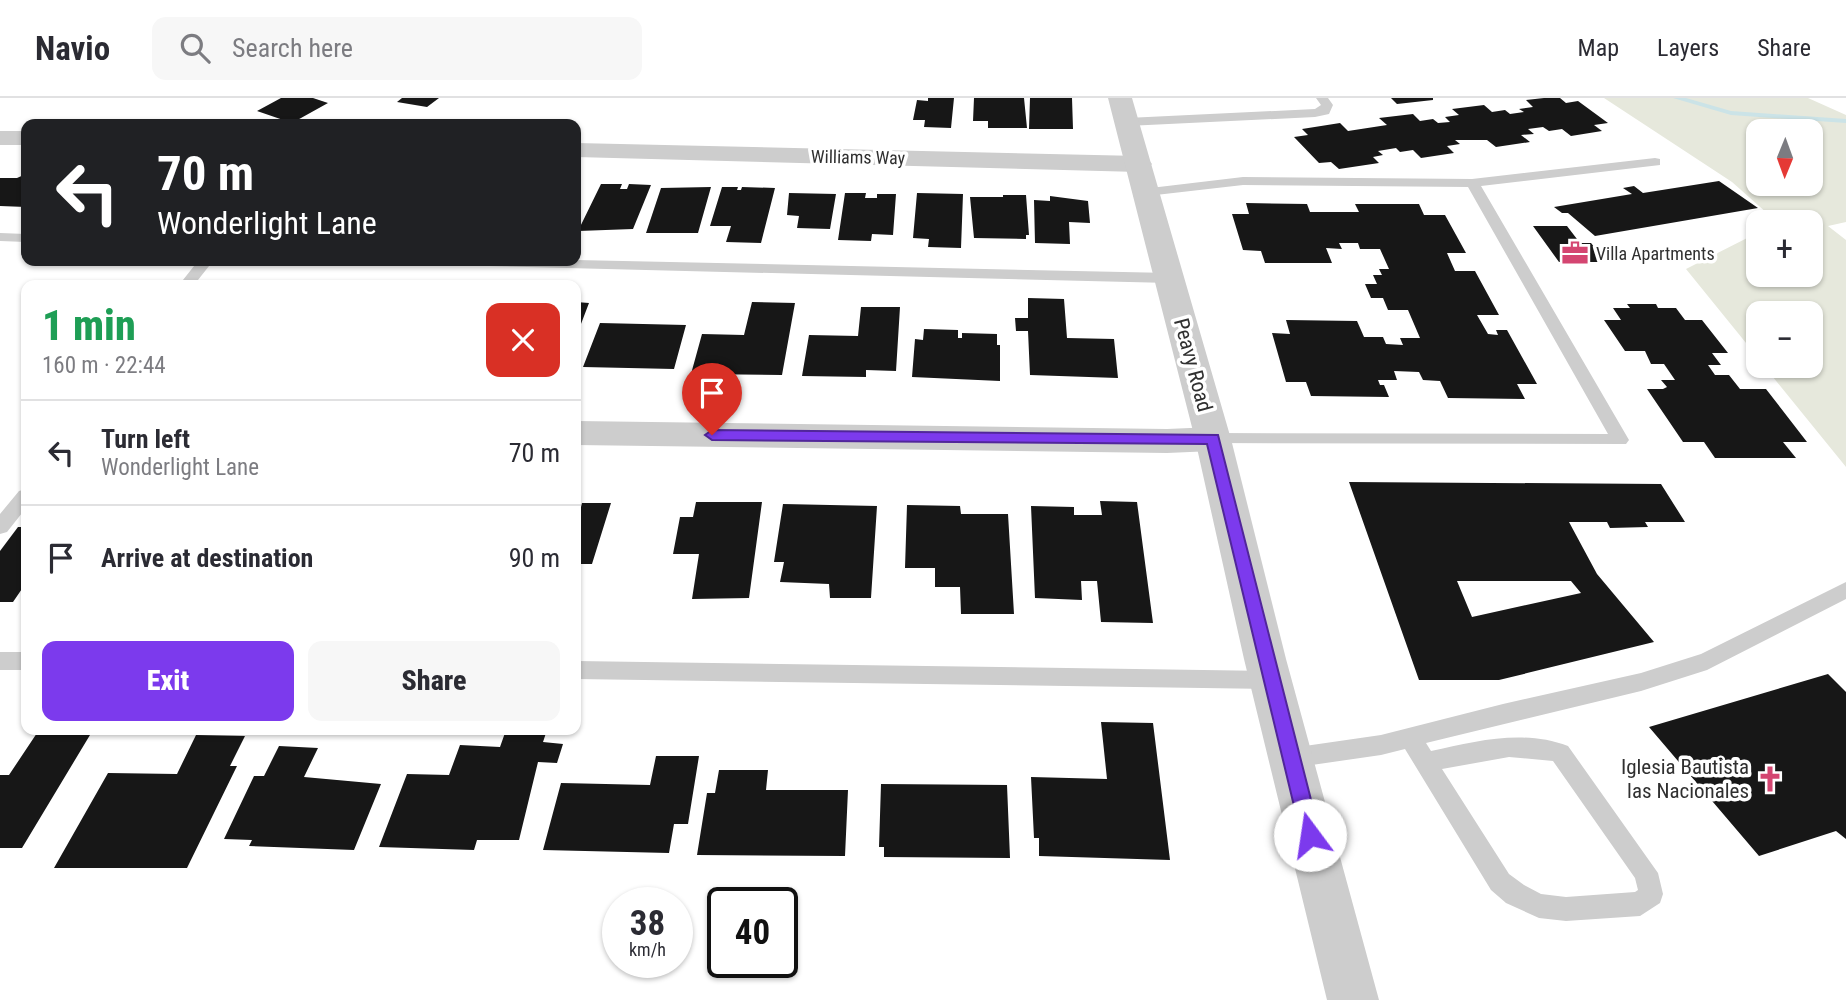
<!DOCTYPE html>
<meta charset="utf-8">
<style>
:root{--surface:#fff;--page:#f7f7f7;--text:#2b2b33;--muted:#7c7c81;--line:#e1e1e2;--accent:#7c3aed}
body{margin:0;font-family:"Roboto Condensed",sans-serif;background:var(--page);color:var(--text);height:100vh;display:flex;flex-direction:column;font-size:26px;white-space:nowrap}
*{box-sizing:border-box;margin:0}
p{font-size:23px;color:var(--muted)}
.icon{flex:none;width:38px;height:38px;fill:none;stroke:currentColor;stroke-width:2;stroke-linecap:round;stroke-linejoin:round}
.map{position:relative;flex:1;overflow:hidden}
.sheet{position:absolute;left:21px;top:182px;width:560px;height:455px;display:flex;flex-direction:column;background:var(--surface);border-radius:14px;box-shadow:0 2px 5px #0004}
.sheet>*{flex:none}
.banner{position:absolute;left:21px;top:21px;width:560px;height:147px;border-radius:14px;box-shadow:0 2px 5px #0004;background:#202124;color:#fff;overflow:hidden}
.needle{width:46px;rotate:181deg}
.buttons{position:absolute;left:1746px;top:21px;display:grid;gap:14px}
.buttons a{display:grid;place-items:center;width:77px;height:77px;border-radius:14px;background:var(--surface);box-shadow:0 2px 5px #0004;font-size:35px}
.speed{position:absolute;left:602px;top:789px;display:flex;gap:14px;font-size:35px;font-weight:700;text-align:center}
.speed>*{display:grid;place-content:center;width:91px;height:91px;border-radius:50%;background:var(--surface);box-shadow:0 2px 5px #0004;line-height:1}
.speed small{font-size:18px;font-weight:400}
.speed .limit{border:4px solid #111;border-radius:10px;background:#fff;color:#111}
.pin{position:absolute;display:grid;place-items:center;width:60px;height:60px;color:#fff;margin:-72px -30px;border-radius:50% 50% 50% 0;rotate:-45deg;box-shadow:0 0 7px #0007}
.pin .icon{rotate:45deg}
.me{position:absolute;width:77px;margin:-38px;rotate:346deg;stroke-linejoin:round;filter:drop-shadow(0 0 5px #0008)}
.turn{display:flex;align-items:center;gap:24px;height:147px;padding:0 21px;font-size:32px}
.turn .icon{width:91px;height:91px;stroke-width:2.5}
.turn b{display:block;font-size:49px;line-height:60px}
.round{display:grid;place-items:center;flex:none;width:74px;height:74px;border-radius:14px;background:var(--page)}
.overview{display:flex;align-items:center;justify-content:space-between;height:119px;padding:0 21px}
h1{font-size:42px;font-weight:800;line-height:52px;color:#1e9e55}
.button{display:flex;gap:14px;margin-top:auto;padding:14px 21px}
.button a{flex:1;height:80px;border-radius:14px;background:var(--accent);color:#fff;font-size:28px;font-weight:800;line-height:80px;text-align:center}
.button a+a{background:var(--page);color:var(--text)}
ul{padding:0;list-style:none}
li{display:flex;align-items:center;gap:21px;height:105px;padding:0 21px;border-top:2px solid var(--line)}
li div{flex:1}
li b{display:block;font-size:26px}
li em{font-style:normal}
header{display:flex;align-items:center;gap:42px;box-sizing:border-box;height:98px;padding:0 35px;background:var(--surface);border-bottom:2px solid var(--line)}
header strong{font-size:33px}
nav{display:flex;gap:38px;margin-inline-start:auto;font-size:24px}
.search{width:490px;height:63px;background:var(--page);display:flex;align-items:center;gap:18px;box-sizing:border-box;padding:0 24px;border-radius:14px;color:var(--muted);font-size:26px}
.map>svg:first-child{display:block}
.green{fill:#e6e8dc;fill-rule:evenodd}
.lines{fill:none;stroke-linecap:round;stroke-linejoin:round}
.stream{fill:#cbe3e7;fill-rule:evenodd}
.building{fill:#171717;fill-rule:evenodd}
.service{fill:#cdcdcd;fill-rule:evenodd}
.minor{fill:#cdcdcd;fill-rule:evenodd}
.tertiary{fill:#cdcdcd;fill-rule:evenodd}
.route{fill:#7c3aed;stroke:#51269a;stroke-width:2}
.labels{text-anchor:middle;dominant-baseline:central;stroke-width:7;stroke-linejoin:round;paint-order:stroke}
.far-street-label{font-size:18px;fill:#303030;stroke:#fff}
.far-poi-label{font-size:18px;fill:#303030;stroke:#fff;text-anchor:start}
.street-label{font-size:21px;fill:#303030;stroke:#fff}
.poi-label{font-size:21px;fill:#303030;stroke:#fff;text-anchor:end}
</style>
<header>
<strong>Navio</strong>
<div class="search"><svg class="icon" aria-label="search" viewBox="0 0 24 24"><circle cx="10" cy="10" r="6"/><path d="M15 15l6 6"/></svg>Search here</div>
<nav><a>Map</a><a>Layers</a><a>Share</a></nav>
</header>
<div class="map">
<svg width="1846" height="902" viewBox="0 0 1846 902">
<rect width="100%" height="100%" fill="#fff"/>
<path class="green" d="M1604 0H1808L1846 17V124L1828 128 1846 142V369L1764 268H1811V215H1759V261L1686 171 1759 134V177H1811V124H1777L1732 84ZM1759 33H1811V86H1759Z"/>
<g class="lines">
<path class="stream" d="M1673 0H1686L1731 13 1846 21V25L1731 17Z"/>
</g>
<path class="building" d="M281 0H313L328 5 292 25 257 13Z
M402 0H439L427 9 397 4Z
M928 0H954L951 30 924 29 925 22H913L917 2 928 3Z
M974 0H1024L1027 30H988V23H973Z
M1030 0H1072L1073 31H1029Z
M1391 0H1433V2L1397 6Z
M1544 0H1560L1566 5 1578 3 1608 25 1594 27 1602 33 1571 38 1562 31 1549 33 1543 29 1528 31 1534 36 1521 37 1530 44 1496 49 1487 42H1455L1460 46 1447 48 1454 55 1421 60 1413 52 1400 54 1396 50 1378 53 1383 57 1373 59 1379 65 1339 71 1331 64 1319 65 1294 39 1308 37 1302 31 1340 25 1348 33 1387 27 1379 20 1413 16 1420 23 1433 21 1438 25 1450 24 1445 19 1459 17 1452 11 1484 7 1492 14 1505 12 1510 16 1524 14 1519 11 1533 9 1526 2Z
M26 76V109L0 108V80H17Z
M1719 83 1758 110 1595 138 1568 115H1562L1554 109 1632 96 1623 90 1634 88 1643 95Z
M601 86H622L620 91H627L629 86 651 87 633 131 578 133Z
M711 89 698 135H646L661 90Z
M722 89H738L737 92H741L742 89 775 90 761 145 726 144 731 128H710Z
M789 95 836 96 830 131 797 130 799 118 787 117Z
M845 95H866L865 100H877V96H896L893 137 872 136 871 143 838 142Z
M917 95 963 96 961 150 928 149 929 141 913 140Z
M1003 97H1026L1029 137H1026V141L974 140 970 99H1003Z
M1050 98 1088 103 1090 125 1069 124 1070 146 1035 145 1034 102 1050 103Z
M1246 105 1307 106 1310 114H1359L1355 106H1419L1424 117H1445L1466 155H1447L1455 173H1475L1499 217H1477L1488 236 1498 237 1496 232H1507L1537 286H1517L1525 301 1448 300 1440 283 1423 282 1419 274 1394 273 1397 282H1378L1380 287H1384L1389 299 1311 298 1306 284H1286L1272 235 1290 236 1286 222 1357 223 1364 239H1383L1386 246 1403 247 1400 240H1420L1408 212H1388L1383 200H1371L1365 186H1377L1373 177H1382L1379 171H1389L1380 151H1360L1358 145H1339L1342 151 1326 150 1332 165H1265L1261 153 1243 152 1232 116H1249Z
M1533 128H1567L1580 145H1591L1606 164H1559Z
M1028 200 1064 201 1067 240 1114 241 1118 280 1030 277 1028 233H1016L1015 220H1028Z
M576 204 589 205 576 239Z
M752 204 795 205 782 277 691 276 702 236 744 237Z
M1627 206H1656L1658 210H1676L1685 222H1702L1728 255H1712L1721 267H1708L1715 277H1729L1740 291H1766L1807 344H1783L1796 360H1715L1704 344H1683L1647 291H1663L1667 289 1661 282H1675L1664 266H1651L1645 253H1625L1604 222H1621L1613 210H1630Z
M861 209H900L896 273 866 272V279L802 278 809 237 858 238Z
M600 225 686 227 674 271 583 269Z
M924 231 958 232V240H962V235L997 236V247H1000V283L912 279 915 241 923 242Z
M1349 384 1661 386 1685 424H1645L1648 429 1610 430 1607 424H1569L1597 476 1654 544 1499 582H1419ZM1457 483H1571L1581 495 1472 519Z
M1100 403 1137 404 1153 525 1101 524 1097 483H1081L1082 502 1035 500 1031 408 1074 409V417H1102Z
M696 404H762L749 500 692 501 699 456H673L680 419H693Z
M582 405H611L592 466H576V413H580Z
M783 406 877 408 871 500H830L829 486 780 484 784 464H774Z
M907 407 960 408 961 416H1008L1014 516H961L960 489H935V470H905Z
M18 429H26V485L13 504H0V453Z
M1828 576 1846 594V741L1836 733 1759 758 1649 629Z
M1101 624 1153 625 1170 762 1039 758V740H1034L1031 679 1107 681Z
M39 632H93L22 750H0V677H9Z
M506 632H547L543 644 563 646 557 665 538 664 519 742H477L474 752 379 749 407 676 449 677 460 647 500 649Z
M196 637 245 638 230 668H237L187 770H54L108 675 177 676Z
M279 648 318 650 304 679 381 686 354 752 249 748 252 742 224 741 254 678H264Z
M656 658H699L688 726H674L669 755 543 752 561 685 650 687Z
M719 672H768L766 692H848L845 758 697 757 707 695H715Z
M881 686 1007 687 1010 760 884 759V749H879Z"/>
<g class="lines">
<path class="service" d="M1316 0H1328L1333 7 1329 16 1315 19 1127 28 1121 24 1127 20 1315 11 1321 7Z
M1655 60 1660 61V67L1481 88 1629 342 1626 346 1207 345 1204 341 1213 335 1608 336 1468 89 1243 87 1147 98 1142 97V91L1243 79 1472 81Z
M0 135 26 136V144L0 143Z
M576 162 1170 175 1178 180 1170 185 445 167 438 163Z
M198 163H213L194 187H179Z
M26 391V410L7 434 0 436V416L19 393Z
M1846 484V501L1707 572 1641 593 1426 645 1431 653C1476 643 1523 631 1568 648L1658 775 1663 796 1660 805 1640 818 1566 823 1539 820 1506 805 1491 792 1405 651 1381 657 1291 670 1283 667 1280 660 1283 653 1291 650 1381 637 1503 606 1641 575 1701 556ZM1509 659 1553 663 1635 780 1638 792 1635 794 1566 799 1541 796 1524 787 1509 776 1442 671Z
M0 554H26V572H0Z
M576 563 1271 573 1279 576 1282 582 1279 588 1271 591 576 581Z"/>
<path class="minor" d="M0 33H26V47H0Z
M576 45 1139 58 1148 61 1152 66 1148 71 1139 74 576 59Z
M576 323 1167 331 1213 329 1225 333 1230 341 1225 349 1213 353 1167 355 576 347Z"/>
<path class="tertiary" d="M1108 0H1132L1231 341 1286 561 1379 902H1327L1244 561 1195 341Z"/>
</g>
<path class="route" d="M712 332 1218 337 1320 737 1317 744 1310 747 1303 744 1301 737 1207 346 712 342 705 337Z"/>
<defs>
<g id="office-bare" transform="scale(2.1)"><path d="M-6-3h4V-5.5h4V-3h4V5H-6ZM-1-4.5V-3h2v-1.5ZM-6 0V1H6V0Z" fill="#d44571" stroke="#fff" stroke-width="2.5" paint-order="stroke"/></g>
<g id="church-bare" transform="scale(2.1)"><path d="M-1.2-6h2.4v3.5h3.3v2.4h-3.3V6h-2.4V-.1h-3.3v-2.4h3.3Z" fill="#d44571" stroke="#fff" stroke-width="2.5" paint-order="stroke"/></g>
</defs>
<g fill-rule="evenodd">
<use href="#office-bare" x="1575" y="155"/>
<use href="#church-bare" x="1770" y="681"/>
</g>
<g class="labels">
<g class="far-street-label">
<text transform="translate(858 59) rotate(1)">Williams Way</text>
</g>
<g class="far-poi-label">
<text x="1596" y="155">Villa Apartments</text>
</g>
<g class="street-label">
<text transform="translate(1193 267) rotate(75)">Peavy Road</text>
</g>
<g class="poi-label">
<text x="1749" y="669">Iglesia Bautista<tspan x="1749" dy="24">las Nacionales</tspan></text>
</g>
</g>
</svg>
<div class="buttons">
<a><svg class="needle" viewBox="-14 -14 28 28"><path d="M0-13l5 13h-10z" fill="#e53935"/><path d="M0 13l5-13h-10z" fill="#7c7c81"/></svg></a>
<a>+</a>
<a>−</a>
</div>
<div class="speed"><div>38<small>km/h</small></div><div class="limit">40</div></div>
<div class="pin" style="left:712px;top:337px;background:#d93025"><svg class="icon" aria-label="arrive" viewBox="0 0 24 24"><path d="M6 21V4h12l-3 4 3 4H6"/></svg></div>
<svg class="me" style="left:1310px;top:737px" viewBox="-20 -20 40 40"><circle r="19" fill="#fff"/><path d="M0-13L10 11 0 6-10 11z" fill="#7c3aed"/></svg>
<div class="banner">
<div class="turn"><svg class="icon" aria-label="left" viewBox="0 0 24 24"><path d="M17 20v-9H6M10 6l-5 5 5 5"/></svg><div><b>70 m</b>Wonderlight Lane</div></div>
</div>
<section class="sheet">
<div class="overview"><div><h1>1 min</h1><p>160 m · 22:44</p></div><a class="round" style="background:#d93025;color:#fff"><svg class="icon" aria-label="close" viewBox="0 0 24 24"><path d="M6 6l12 12M18 6L6 18"/></svg></a></div>
<ul>
<li><svg class="icon" aria-label="left" viewBox="0 0 24 24"><path d="M17 20v-9H6M10 6l-5 5 5 5"/></svg><div><b>Turn left</b><p>Wonderlight Lane</p></div><em>70 m</em></li>
<li><svg class="icon" aria-label="arrive" viewBox="0 0 24 24"><path d="M6 21V4h12l-3 4 3 4H6"/></svg><div><b>Arrive at destination</b></div><em>90 m</em></li>
</ul>
<div class="button"><a>Exit</a><a>Share</a></div>
</section>
</div>
